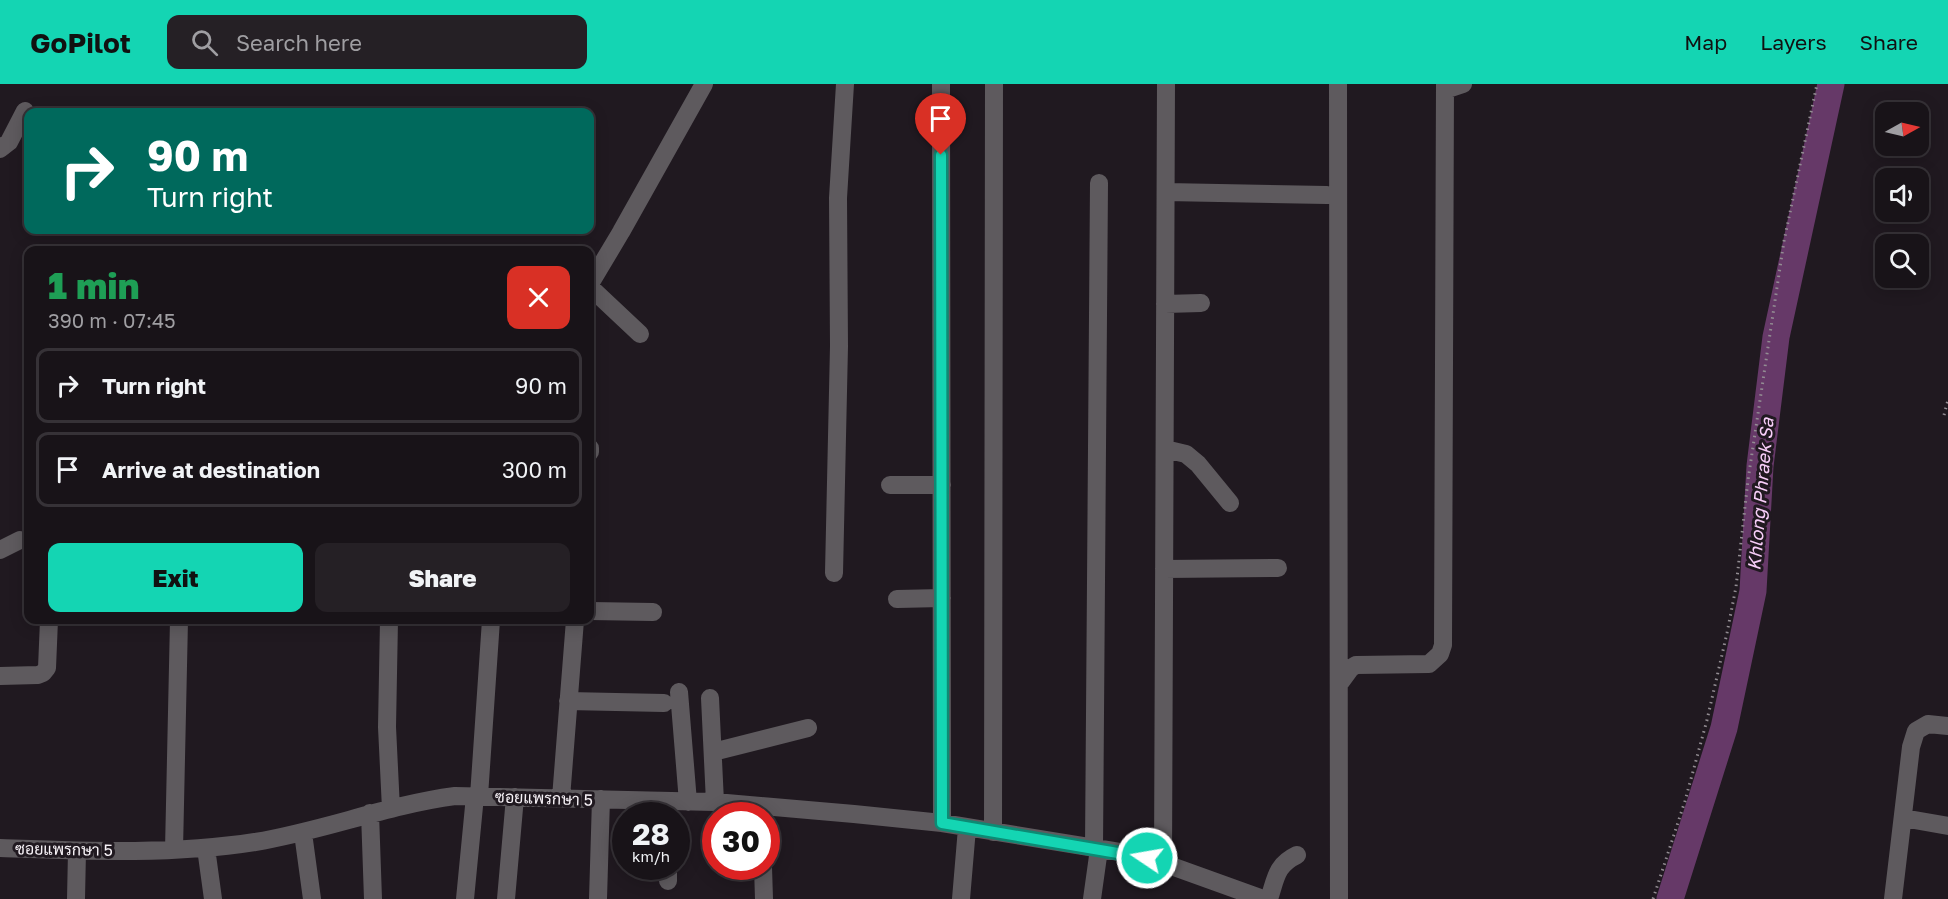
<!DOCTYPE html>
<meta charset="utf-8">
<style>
:root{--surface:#181318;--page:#252025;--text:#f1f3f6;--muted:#9f9ea2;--line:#363237;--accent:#14d5b3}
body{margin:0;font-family:"Golos Text",Sarabun,sans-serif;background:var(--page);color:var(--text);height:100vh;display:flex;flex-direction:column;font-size:22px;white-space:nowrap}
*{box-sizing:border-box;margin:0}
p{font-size:20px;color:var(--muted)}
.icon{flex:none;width:33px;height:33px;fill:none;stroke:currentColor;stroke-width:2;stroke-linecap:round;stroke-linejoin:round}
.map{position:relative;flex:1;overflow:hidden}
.panel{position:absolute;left:24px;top:162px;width:570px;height:378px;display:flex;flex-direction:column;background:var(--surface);border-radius:12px;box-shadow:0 3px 15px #0003,0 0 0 2px var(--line)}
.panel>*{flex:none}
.banner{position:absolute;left:24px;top:24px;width:570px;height:126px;border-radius:12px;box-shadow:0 3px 15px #0003,0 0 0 2px var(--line);background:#00695c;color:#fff;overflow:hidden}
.needle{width:39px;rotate:82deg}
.tools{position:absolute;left:1875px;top:18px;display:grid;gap:12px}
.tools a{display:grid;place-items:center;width:54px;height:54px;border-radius:12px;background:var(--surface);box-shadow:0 3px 15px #0003,0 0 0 2px var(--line);font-size:30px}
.speed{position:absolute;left:612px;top:718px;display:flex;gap:12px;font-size:30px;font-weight:700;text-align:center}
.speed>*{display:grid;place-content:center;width:78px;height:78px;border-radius:50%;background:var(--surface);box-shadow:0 3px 15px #0003,0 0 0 2px var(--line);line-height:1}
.speed small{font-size:15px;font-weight:400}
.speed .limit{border:9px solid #d22;background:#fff;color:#111}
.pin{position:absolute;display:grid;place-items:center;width:51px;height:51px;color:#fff;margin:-62px -26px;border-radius:50% 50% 50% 0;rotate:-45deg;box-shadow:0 0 6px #0007}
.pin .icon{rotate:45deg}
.me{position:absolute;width:66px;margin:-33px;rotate:282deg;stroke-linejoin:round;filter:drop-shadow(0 0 4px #0008)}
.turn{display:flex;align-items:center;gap:21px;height:126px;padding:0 24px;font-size:27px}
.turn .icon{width:78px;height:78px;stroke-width:2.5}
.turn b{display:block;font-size:42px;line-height:51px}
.round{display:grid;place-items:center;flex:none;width:63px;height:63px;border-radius:12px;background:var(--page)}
.overview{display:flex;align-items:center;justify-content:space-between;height:102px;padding:0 24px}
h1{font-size:36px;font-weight:800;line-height:45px;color:#1e9e55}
.action{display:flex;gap:12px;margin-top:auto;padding:12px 24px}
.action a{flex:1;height:69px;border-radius:12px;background:var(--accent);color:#111;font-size:24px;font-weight:800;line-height:69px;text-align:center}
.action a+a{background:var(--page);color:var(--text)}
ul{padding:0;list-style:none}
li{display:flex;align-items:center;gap:18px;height:75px;margin:0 12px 9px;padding:0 12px;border:3px solid var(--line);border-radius:12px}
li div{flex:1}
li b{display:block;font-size:22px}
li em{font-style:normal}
header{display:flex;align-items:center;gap:36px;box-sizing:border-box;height:84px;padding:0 30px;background:var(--accent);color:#111}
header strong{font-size:28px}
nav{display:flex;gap:33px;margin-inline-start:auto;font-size:21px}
.search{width:420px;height:54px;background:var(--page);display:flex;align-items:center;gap:15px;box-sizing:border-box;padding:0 21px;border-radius:12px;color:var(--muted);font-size:22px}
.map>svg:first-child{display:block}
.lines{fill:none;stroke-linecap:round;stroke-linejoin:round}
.river{stroke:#663968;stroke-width:27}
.path{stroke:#938d93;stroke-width:3;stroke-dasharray:1.5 4.5;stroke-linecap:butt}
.minor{stroke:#5e5a5e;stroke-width:18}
.route-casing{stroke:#0d8a74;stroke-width:15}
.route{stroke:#14d5b3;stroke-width:10}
.labels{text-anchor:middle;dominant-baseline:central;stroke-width:6;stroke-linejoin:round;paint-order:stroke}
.street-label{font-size:16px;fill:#f7f2f7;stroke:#201920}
.water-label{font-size:18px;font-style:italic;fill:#f8cef9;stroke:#201920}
</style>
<header>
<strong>GoPilot</strong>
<div class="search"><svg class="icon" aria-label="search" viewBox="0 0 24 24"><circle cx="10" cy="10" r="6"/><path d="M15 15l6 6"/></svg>Search here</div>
<nav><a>Map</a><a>Layers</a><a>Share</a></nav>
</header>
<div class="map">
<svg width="1948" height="815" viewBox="0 0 1948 815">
<rect width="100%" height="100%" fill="#201920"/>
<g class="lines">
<path class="river" d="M1670 815 1724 644 1753 507 1760 382 1776 253 1831 0"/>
<path class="path" d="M1944 331 1948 316
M1653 815 1685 717 1707 636 1727 549 1736 503 1748 396 1784 157 1817 0"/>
<path class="minor" d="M941 0 942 739
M1338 0 1339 815
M1445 6 1463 0
M0 65 9 58 25 27
M1166 108 1327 111
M590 200 621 148 704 0
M590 203 640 250
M1165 220 1201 219
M1165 365 1186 370 1198 380 1230 419
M590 368V364
M890 401H942
M0 466 20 456
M1164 485 1278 484
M834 489 839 262 838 114 845 0
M897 515 942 514
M590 527 653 528
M389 536 387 643 391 725
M0 592 38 591 43 589 47 584 49 536
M1340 599 1351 584 1356 581 1429 580 1440 570 1443 561 1445 0
M679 608 688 718
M710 614 715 718
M568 617 664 619
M713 668 808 644
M479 712 491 536
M561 714 575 536
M370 729 373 815
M1903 734 1948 742
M993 748 994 0
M303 749 312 815
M0 764C85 767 171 771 255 758 323 747 387 721 455 712L715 718 854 730 942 739 1132 770 1163 779 1263 815
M206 764 213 815
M1094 764 1099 99
M174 766 179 536
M1163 779 1166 0
M763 783 764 815
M668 797V783
M76 815 77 767
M465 815 475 712
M506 815 515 713
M598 815 601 715
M961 815 967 744
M1092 815 1099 765
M1269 815C1276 794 1276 781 1297 771
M1893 815 1911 663 1916 647 1928 640 1948 642"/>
</g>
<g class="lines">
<g class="route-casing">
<path id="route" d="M941 71 942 739 1147 774"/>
</g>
<use href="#route" class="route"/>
</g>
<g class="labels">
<g class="street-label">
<text transform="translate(544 714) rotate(2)">ซอยแพรกษา 5</text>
<text transform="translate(64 765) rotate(1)">ซอยแพรกษา 5</text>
</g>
<g class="water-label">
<text transform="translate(1760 410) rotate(-85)">Khlong Phraek Sa</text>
</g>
</g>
</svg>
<div class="tools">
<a><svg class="needle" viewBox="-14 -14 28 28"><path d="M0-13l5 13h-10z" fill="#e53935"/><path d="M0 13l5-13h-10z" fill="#9f9ea2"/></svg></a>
<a><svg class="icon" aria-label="sound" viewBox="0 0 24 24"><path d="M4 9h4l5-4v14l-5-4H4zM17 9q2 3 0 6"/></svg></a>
<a><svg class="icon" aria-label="search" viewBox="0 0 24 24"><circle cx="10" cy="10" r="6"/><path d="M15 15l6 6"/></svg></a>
</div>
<div class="speed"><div>28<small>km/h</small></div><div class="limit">30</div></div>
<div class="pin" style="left:941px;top:71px;background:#d93025"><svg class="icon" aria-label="arrive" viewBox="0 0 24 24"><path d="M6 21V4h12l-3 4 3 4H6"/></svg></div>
<svg class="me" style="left:1147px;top:774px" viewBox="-20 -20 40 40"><circle r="17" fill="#14d5b3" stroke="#fff" stroke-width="3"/><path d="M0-11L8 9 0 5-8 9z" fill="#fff"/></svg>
<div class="banner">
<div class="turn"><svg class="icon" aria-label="right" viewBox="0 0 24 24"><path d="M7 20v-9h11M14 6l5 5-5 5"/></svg><div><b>90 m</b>Turn right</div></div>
</div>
<section class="panel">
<div class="overview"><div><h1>1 min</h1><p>390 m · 07:45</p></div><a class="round" style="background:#d93025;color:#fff"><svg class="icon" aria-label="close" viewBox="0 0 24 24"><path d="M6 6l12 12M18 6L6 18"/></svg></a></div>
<ul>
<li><svg class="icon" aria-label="right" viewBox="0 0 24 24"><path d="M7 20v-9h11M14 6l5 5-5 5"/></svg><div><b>Turn right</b></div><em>90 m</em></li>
<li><svg class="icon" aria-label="arrive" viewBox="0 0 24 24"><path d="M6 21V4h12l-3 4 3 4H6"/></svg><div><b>Arrive at destination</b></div><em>300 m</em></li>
</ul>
<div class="action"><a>Exit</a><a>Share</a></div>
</section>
</div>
